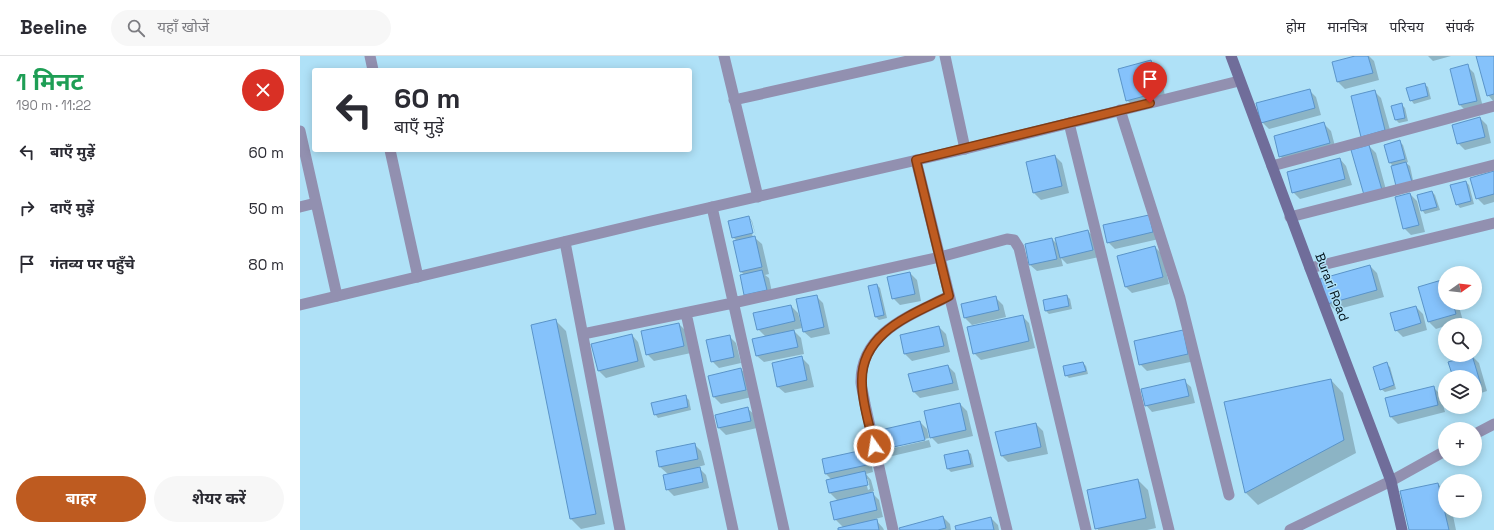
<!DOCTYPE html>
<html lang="hi">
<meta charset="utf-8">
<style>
:root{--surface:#fff;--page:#f7f7f7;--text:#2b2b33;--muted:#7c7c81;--line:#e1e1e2;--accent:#be5b20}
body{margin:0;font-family:"Space Grotesk","Noto Sans Devanagari",sans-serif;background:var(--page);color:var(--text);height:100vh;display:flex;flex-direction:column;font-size:15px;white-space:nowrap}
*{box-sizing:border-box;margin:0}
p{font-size:13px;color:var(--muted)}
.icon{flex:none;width:22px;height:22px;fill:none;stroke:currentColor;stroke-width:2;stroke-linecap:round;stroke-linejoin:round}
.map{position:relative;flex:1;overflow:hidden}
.side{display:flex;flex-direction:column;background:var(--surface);width:300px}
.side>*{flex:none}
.banner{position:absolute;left:12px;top:12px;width:380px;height:84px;border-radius:4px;box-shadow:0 2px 10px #0003;background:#fff;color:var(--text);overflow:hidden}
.needle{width:26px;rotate:76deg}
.fabs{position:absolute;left:1138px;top:210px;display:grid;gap:8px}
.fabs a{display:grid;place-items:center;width:44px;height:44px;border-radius:50%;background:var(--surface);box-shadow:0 2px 10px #0003;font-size:20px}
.pin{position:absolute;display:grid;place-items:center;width:34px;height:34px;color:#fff;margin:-41px -17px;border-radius:50% 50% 50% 0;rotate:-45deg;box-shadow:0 0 4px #0007}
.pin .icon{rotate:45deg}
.me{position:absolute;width:44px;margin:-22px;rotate:347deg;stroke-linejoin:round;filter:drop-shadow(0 0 3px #0008)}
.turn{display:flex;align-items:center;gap:14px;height:84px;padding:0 16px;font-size:18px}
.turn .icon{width:52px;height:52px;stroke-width:2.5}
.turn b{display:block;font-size:28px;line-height:34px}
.round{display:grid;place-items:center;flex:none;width:42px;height:42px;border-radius:21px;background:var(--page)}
.summary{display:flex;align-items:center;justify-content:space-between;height:68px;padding:0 16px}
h1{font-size:24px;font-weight:700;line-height:30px;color:#1e9e55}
.action{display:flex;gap:8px;margin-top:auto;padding:8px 16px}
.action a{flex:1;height:46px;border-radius:24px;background:var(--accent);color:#fff;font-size:16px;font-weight:700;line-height:46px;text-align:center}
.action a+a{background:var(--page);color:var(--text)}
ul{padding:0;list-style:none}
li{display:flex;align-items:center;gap:12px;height:56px;padding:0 16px}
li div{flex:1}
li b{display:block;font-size:15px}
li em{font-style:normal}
header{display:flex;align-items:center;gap:24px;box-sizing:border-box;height:56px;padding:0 20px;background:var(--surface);border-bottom:1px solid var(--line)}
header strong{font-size:19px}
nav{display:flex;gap:22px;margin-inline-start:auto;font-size:14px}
.search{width:280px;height:36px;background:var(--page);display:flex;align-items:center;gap:10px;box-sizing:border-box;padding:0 14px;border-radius:22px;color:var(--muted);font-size:15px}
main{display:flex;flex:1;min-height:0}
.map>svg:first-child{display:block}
.shadow{fill:#0003;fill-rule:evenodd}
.building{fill:#85c2fb;stroke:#5a94c9}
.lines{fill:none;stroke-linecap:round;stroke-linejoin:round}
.minor{stroke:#9290b0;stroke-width:11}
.tertiary{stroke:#9290b0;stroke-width:11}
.secondary{stroke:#706d9a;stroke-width:11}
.route-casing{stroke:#7c3b15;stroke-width:10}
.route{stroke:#be5b20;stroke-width:7}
.labels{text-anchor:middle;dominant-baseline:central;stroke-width:3;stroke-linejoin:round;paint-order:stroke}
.street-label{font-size:13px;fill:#001017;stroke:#afe1f7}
</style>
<header>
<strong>Beeline</strong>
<div class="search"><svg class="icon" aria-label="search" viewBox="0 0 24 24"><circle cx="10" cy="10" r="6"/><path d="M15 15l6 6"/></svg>यहाँ खोजें</div>
<nav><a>होम</a><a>मानचित्र</a><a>परिचय</a><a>संपर्क</a></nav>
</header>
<main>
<section class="side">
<div class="summary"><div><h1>1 मिनट</h1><p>190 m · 11:22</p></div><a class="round" style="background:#d93025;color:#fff"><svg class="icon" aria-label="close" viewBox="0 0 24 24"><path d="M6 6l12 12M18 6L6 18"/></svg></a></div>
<ul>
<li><svg class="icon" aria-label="left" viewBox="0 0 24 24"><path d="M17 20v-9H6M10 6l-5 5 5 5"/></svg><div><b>बाएँ मुड़ें</b></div><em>60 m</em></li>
<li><svg class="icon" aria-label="right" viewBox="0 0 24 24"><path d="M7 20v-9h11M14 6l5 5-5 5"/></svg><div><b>दाएँ मुड़ें</b></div><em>50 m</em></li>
<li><svg class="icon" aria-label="arrive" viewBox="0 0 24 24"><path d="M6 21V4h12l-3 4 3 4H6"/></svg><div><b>गंतव्य पर पहुँचे</b></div><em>80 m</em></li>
</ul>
<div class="action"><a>बाहर</a><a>शेयर करें</a></div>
</section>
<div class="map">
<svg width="1194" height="474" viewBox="0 0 1194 474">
<rect width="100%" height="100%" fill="#afe1f7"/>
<path class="shadow" d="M1059 0H1069L1074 5 1079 24 1045 33 1038 26 1033 7Z
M1128 0H1151L1133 5Z
M1177 0H1194V46L1188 39Z
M851 5 858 12 866 43 834 51 827 44Z
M1167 10 1174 17 1183 51 1167 56 1160 49 1151 14Z
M1124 28 1128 31 1131 43 1114 48 1111 44Z
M1009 34 1016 41 1021 59 969 73 962 66Z
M1074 35 1081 42 1092 81 1069 87Z
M1102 49 1105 52 1108 65 1099 67 1096 64Z
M1180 62 1187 69 1191 87 1165 94 1158 87Z
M1024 68 1031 75 1036 94 987 107 980 100Z
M1100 86 1103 89 1108 106 1106 107 1110 110 1114 129 1090 107Z
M1069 90 1076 97 1088 141 1052 95Z
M755 100 762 107 769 137 741 144 734 137Z
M1040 103 1046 110 1052 129 1000 143 993 136Z
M1194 116V146L1184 149 1177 142Z
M1166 126 1169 129 1174 148 1160 152 1157 148Z
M1132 136 1135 139 1140 154 1125 158 1122 154Z
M1110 138 1117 145 1125 176 1111 179 1104 172Z
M848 160 859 183 815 193 808 186Z
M449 161 452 165 456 180 451 164H449L453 182H455L462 188 469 218 465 219 469 222 473 241 441 216 434 186 437 185 433 181Z
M788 175 795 182 799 201 767 208 761 202 763 210 737 215 730 209 752 183 757 188Z
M855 191 862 198 869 228 832 237 825 230Z
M1070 210 1077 217 1084 241 1035 254 1028 247Z
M610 217 617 224 621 245 600 249 593 242Z
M1145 224V247H1158L1163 265 1145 269V270L1136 273 1129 266 1119 231Z
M577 229 580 232 587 262 579 264 576 261Z
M516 240 523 247 530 278 511 282 504 276Z
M767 240 770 243 772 253 749 258 746 255Z
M696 242 703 249 706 261 672 269 665 262Z
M491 250 498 257 502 272 493 274 501 282 504 298 464 306 457 300 466 281 458 273Z
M1116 251 1123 258 1127 274 1103 281 1096 274Z
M722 260 729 267 735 292 681 304 674 297Z
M256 265 266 275 305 468 281 473 271 463 232 269Z
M379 268 386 275 391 297 354 305 347 298Z
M639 271 646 278 650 296 612 305 605 298Z
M883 275 895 305 847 315 840 308Z
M332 279 338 286 345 311 306 322 299 315Z
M429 280 436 287 441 307 419 312 412 305Z
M1172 300 1179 307 1187 335 1175 339V321H1154Z
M502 302 509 309 514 331 485 337 478 331Z
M783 307 786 310 788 318 769 322 766 319Z
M1086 308 1090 311 1096 333 1085 336 1081 333Z
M648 310 655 317 659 334 620 342 613 335Z
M441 313 447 320 452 341 421 348 414 341Z
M1031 324 1043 337 1056 397 958 449 945 436Z
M884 325 891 331 895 347 852 356 846 349Z
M1133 331 1140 338 1145 356 1098 368 1091 361 1087 342Z
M386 341 389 344 391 354 358 362 355 358Z
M660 348 667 355 673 380 638 388 631 381Z
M448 353 455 359 457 372 426 379 419 372 416 360Z
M620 366 627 373 629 382 585 392V394L629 384 631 391 588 401 581 394Z
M736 368 743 375 748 398 708 406 701 399Z
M394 388 401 395 405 409 398 411 406 419 409 432 374 440 367 433 369 419 360 411Z
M563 395 570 402 573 416 566 418 571 424 574 435 571 436 579 444 583 461 575 463 583 472 584 474H539L544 472 535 463 538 445 530 437 527 425 532 424 526 418 523 404ZM565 423H568L570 433 568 434Z
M668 395 671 398 674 411 651 416 648 413Z
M838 424 848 434 856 472 847 474H798L788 435Z
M1138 428 1145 435V455H1152L1156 474H1110Z
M643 461 650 468 651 474H601Z
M691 462 698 469 699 474H657Z"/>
<path class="building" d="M1055 0H1068L1073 17 1037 26 1032 6Z
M1176 0H1194V38L1187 40Z
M851 4 860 36 826 45 818 13Z
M1168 8 1177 45 1159 49 1150 13Z
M1125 27 1128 40 1110 45 1106 32Z
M1010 33 1015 52 961 67 956 47Z
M1075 34 1085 74 1061 81 1051 40Z
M1102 47 1105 62 1095 64 1091 50Z
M1180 61 1185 81 1157 88 1152 69Z
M1024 66 1030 87 979 101 974 80Z
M1100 84 1105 103 1089 107 1084 89Z
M1069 89 1082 134 1064 139 1051 94Z
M755 99 762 130 733 137 726 106Z
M1040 102 1045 123 992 137 987 116Z
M1106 106 1112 126 1096 130 1091 110Z
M1194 115V138L1176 143 1170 122Z
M1166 125 1171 145 1156 149 1150 129Z
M1132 135 1137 151 1121 155 1117 139Z
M1110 137 1119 169 1103 173 1095 141Z
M849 159 853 176 807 187 803 169Z
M449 160 453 177 432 182 428 165Z
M788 174 793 194 760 202 755 182Z
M455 180 462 211 440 216 433 185Z
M752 182 757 203 729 209 725 188Z
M855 190 863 221 825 231 817 200Z
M1070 209 1077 234 1027 248 1020 223Z
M462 214 467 234 444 239 440 219Z
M610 216 615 238 592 243 587 221Z
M1145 223V247H1153L1156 258 1128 266 1118 231Z
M577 228 584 259 575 261 568 230Z
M517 239 524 271 503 276 496 243Z
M767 239 769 250 745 255 743 244Z
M696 240 699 254 664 262 661 248Z
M491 249 495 265 457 274 453 257Z
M1116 250 1121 267 1095 275 1090 257Z
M723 259 729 285 673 298 667 271Z
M256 263 296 458 270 463 231 269Z
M379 267 384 290 346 299 341 275Z
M639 270 644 290 604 298 600 279Z
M494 274 498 291 456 300 452 283Z
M883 274 888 298 839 309 834 285Z
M332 278 338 305 298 315 291 288Z
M430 279 434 301 411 306 406 284Z
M1172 299 1181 329 1175 330V321H1153L1148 306Z
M502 300 507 324 477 331 472 307Z
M783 306 786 315 765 320 763 310Z
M1087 306 1094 329 1080 334 1073 311Z
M648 309 653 327 613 336 608 318Z
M441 312 446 334 413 341 408 320Z
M885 323 889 340 845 350 841 333Z
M1031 323 1044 384 945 437 924 346Z
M1134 330 1138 349 1090 361 1085 342Z
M386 339 388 351 354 359 351 347Z
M660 347 666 374 630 382 624 355Z
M448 351 451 365 418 372 415 359Z
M620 365 625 384 580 394 576 375Z
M736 367 741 391 701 400 695 376Z
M395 387 398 403 359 411 356 395Z
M563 394 567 409 525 418 522 403Z
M668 394 671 408 647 413 644 399Z
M400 411 403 426 366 434 363 419Z
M565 415 568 429 529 437 526 424Z
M838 423 846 462 795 473 787 434Z
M1138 427 1149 474H1109L1100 435Z
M573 436 577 454 534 464 530 446Z
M643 460 646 472 638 474H600L599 472Z
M691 461 694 474H656L655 470Z
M577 463 579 474H538V472Z"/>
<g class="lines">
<path class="minor" d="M70 0 73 14
M424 0 458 141
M645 0 665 93
M434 44 630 0
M820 54 880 242 929 439
M769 67 869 474
M0 75 37 240
M90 94 118 221
M616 104 707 474
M972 110 1194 50
M0 151 16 147
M412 151 484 474
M990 161 1194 109
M265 186 320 474
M1010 212 1194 167
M386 257 433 474
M283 278 433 247 640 201 707 183 714 184 719 192 786 474
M1175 378 1194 368
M593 474 565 348C564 341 562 334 561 327 560 276 612 259 649 240
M990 474 1091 425 1145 395"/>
<path class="tertiary" d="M0 249 351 165 665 93 939 25"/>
<path class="secondary" d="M931 0 1010 212 1091 425 1102 474"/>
</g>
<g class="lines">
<g class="route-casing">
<path id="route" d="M574 390C570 370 562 348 562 327 560 276 612 259 649 240L616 104 850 47"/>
</g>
<use href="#route" class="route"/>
</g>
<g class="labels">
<g class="street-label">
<text transform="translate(1032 231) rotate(69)">Burari Road</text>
</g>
</g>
</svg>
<div class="fabs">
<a><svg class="needle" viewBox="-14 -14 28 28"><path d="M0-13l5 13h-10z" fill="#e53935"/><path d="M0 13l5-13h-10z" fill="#7c7c81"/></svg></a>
<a><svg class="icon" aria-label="search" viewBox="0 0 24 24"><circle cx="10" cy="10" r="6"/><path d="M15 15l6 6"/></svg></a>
<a><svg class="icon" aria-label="layers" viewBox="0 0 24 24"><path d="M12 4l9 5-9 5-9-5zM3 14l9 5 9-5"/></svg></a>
<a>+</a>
<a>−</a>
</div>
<div class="pin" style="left:850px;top:47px;background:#d93025"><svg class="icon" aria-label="arrive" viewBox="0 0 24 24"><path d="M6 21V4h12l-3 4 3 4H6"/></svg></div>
<svg class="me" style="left:574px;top:390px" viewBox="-20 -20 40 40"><circle r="17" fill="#be5b20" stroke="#fff" stroke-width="3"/><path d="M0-11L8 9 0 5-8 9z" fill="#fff"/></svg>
<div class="banner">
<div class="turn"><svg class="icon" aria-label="left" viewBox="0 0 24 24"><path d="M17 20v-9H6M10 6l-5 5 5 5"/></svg><div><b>60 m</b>बाएँ मुड़ें</div></div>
</div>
</div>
</main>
